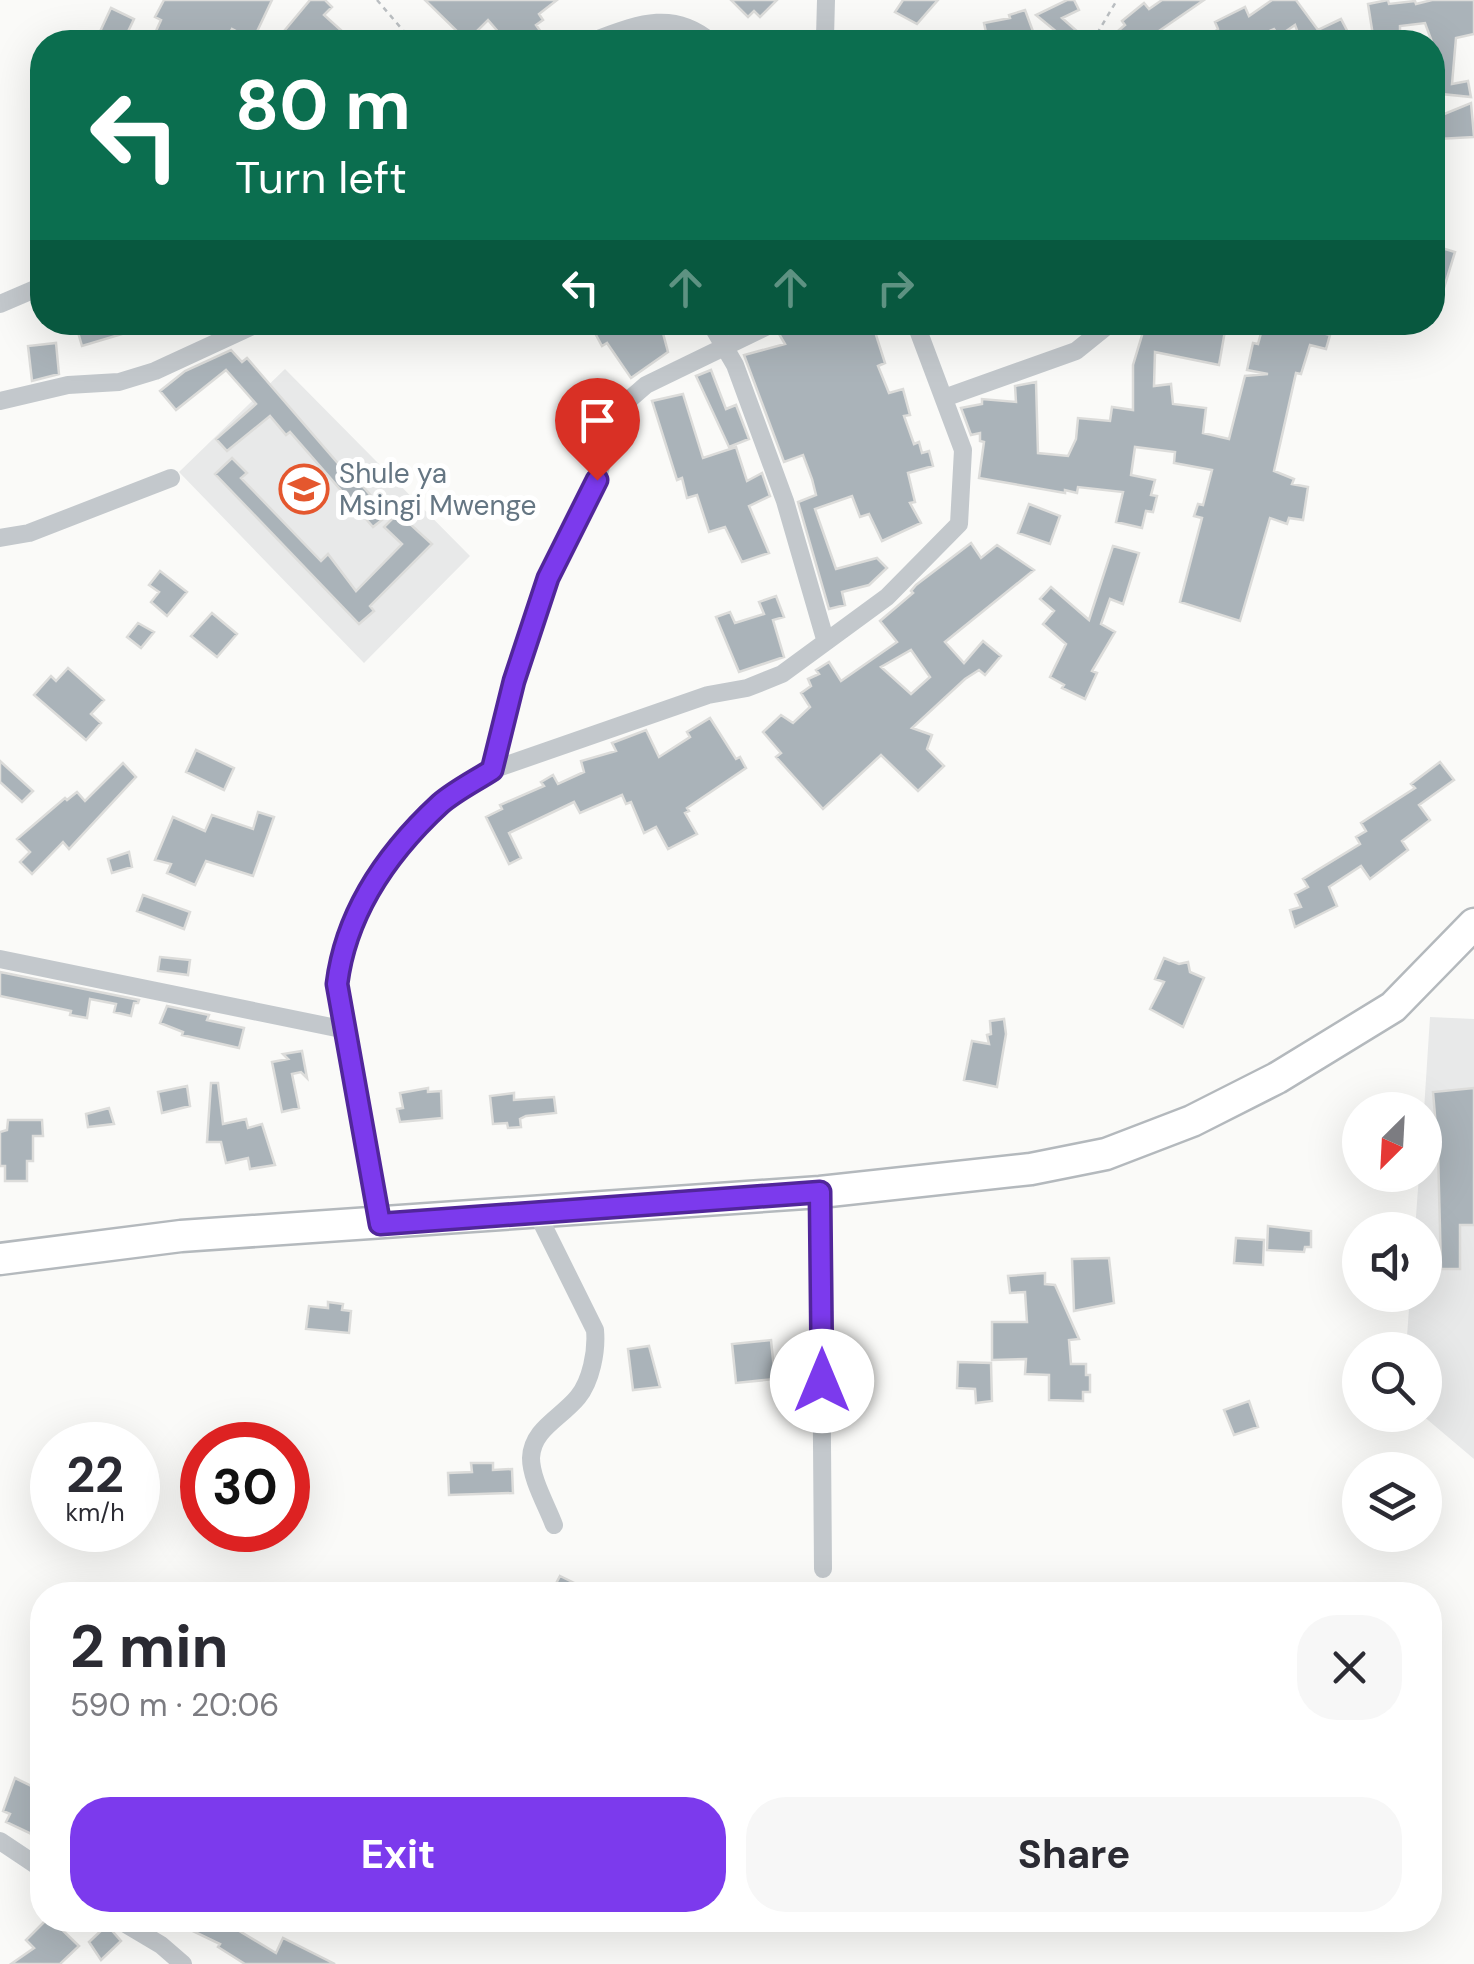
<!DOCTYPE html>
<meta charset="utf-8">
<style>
:root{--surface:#fff;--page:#f7f7f7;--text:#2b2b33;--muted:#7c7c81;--accent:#7c3aed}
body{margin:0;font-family:"DM Sans",sans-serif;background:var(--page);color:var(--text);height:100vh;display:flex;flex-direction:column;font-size:38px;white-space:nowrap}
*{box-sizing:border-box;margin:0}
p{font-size:32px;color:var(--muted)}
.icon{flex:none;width:55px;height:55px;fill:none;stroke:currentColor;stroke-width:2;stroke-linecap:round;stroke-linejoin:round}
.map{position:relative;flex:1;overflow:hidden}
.details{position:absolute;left:30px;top:1582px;width:1412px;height:350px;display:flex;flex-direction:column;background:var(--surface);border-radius:40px;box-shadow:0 10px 40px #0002}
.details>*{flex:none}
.hud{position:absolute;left:30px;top:30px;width:1415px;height:305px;border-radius:40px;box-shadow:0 10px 40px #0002;background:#0b6e4f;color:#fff;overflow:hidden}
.needle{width:65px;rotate:204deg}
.tools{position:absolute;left:1342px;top:1092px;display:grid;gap:20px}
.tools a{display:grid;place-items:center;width:100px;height:100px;border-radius:50%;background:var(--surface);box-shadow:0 10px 40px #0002;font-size:50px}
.speed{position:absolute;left:30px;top:1422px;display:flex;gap:20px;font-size:50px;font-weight:700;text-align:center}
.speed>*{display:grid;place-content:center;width:130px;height:130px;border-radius:50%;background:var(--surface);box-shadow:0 10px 40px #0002;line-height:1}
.speed small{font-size:25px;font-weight:400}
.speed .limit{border:15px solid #d22;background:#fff;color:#111}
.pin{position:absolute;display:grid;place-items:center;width:85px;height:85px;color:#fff;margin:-102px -42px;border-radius:50% 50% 50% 0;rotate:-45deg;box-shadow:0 0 10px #0007}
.pin .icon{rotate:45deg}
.me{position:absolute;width:110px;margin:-55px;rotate:0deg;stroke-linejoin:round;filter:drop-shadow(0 0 8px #0008)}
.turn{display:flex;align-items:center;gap:35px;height:210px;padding:0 40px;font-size:45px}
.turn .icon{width:130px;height:130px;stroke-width:2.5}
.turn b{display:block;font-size:70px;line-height:85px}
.lanes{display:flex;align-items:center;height:95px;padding:0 40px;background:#0003;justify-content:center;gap:50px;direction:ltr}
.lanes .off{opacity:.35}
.round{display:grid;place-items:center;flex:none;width:105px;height:105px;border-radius:40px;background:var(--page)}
.overview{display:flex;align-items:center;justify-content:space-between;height:170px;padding:0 40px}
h1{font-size:60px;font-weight:700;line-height:75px}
.cta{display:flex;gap:20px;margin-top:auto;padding:20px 40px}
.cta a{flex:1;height:115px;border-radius:40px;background:var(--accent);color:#fff;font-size:40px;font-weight:700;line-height:115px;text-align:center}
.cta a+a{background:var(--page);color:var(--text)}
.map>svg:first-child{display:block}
.built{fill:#e8e9e9}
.building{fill:#aab3b9;stroke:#dcdcda;stroke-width:2.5;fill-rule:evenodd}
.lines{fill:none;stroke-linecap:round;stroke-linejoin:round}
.trunk-casing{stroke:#b4b9bd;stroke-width:35}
.path{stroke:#bbbfc2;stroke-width:2.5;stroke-dasharray:5 5;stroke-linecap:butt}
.minor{stroke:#c3c8cc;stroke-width:18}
.trunk{stroke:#fff;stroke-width:30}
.route-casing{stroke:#51269a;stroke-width:25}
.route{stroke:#7c3aed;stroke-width:18}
.labels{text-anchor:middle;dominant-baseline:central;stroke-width:10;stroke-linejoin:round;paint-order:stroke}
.poi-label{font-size:28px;fill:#657683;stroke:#fff;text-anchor:start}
</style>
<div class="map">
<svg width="1474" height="1964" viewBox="0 0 1474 1964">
<rect width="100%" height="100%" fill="#fafaf8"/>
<path class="built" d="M285 369 470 556 364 663 179 472Z
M1430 1017 1474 1019V1459L1422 1415H1425V1350H1406L1410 1295H1425V1230H1415L1419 1175H1425L1424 1110Z"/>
<path class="building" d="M164 0H272L253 40 232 29 226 42H200L185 36 182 42H151L161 20 155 17Z
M310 0H325L332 7 324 15 354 42 327 34 317 42H275Z
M425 0H557L539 14 543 20 536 25 541 32 528 38 525 33 514 42H507L488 20 467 41Z
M731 0H777L760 17 754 11 748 17Z
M903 0H938L917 24 895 12Z
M1067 0H1074L1079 10 1062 18 1078 32 1069 42 1036 15Z
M1162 0H1204L1143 42H1105L1125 25 1122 21 1144 3 1149 9Z
M1272 0H1296L1318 30 1341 19 1353 42H1291L1300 38 1295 25 1279 36 1274 29 1252 39 1254 42H1204L1218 29 1215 22 1245 7 1249 16Z
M1388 0 1389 4 1415 1 1416 4 1432 0H1474V34L1456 38 1452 84 1468 81 1471 97 1432 93V42L1425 23 1400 26V39L1374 42 1368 4Z
M111 8 134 19 123 42H106L97 38Z
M1025 10 1037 42H988L984 23 1010 18 1009 15Z
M1471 103 1474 137 1438 139 1432 119Z
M1432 245 1455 252 1436 314H1432Z
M75 322H148L149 326 82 346Z
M589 322H660L668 352 631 378 607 343 602 346Z
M792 322H902L876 335 885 363 878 366 889 393 903 389 910 415 904 416 914 444 919 442 922 453 929 451 933 466 908 473 915 502 910 503 921 523 882 541 869 514 860 517 852 496 815 509 836 569 877 558 887 568 869 585 842 592 845 605 829 609 798 502 816 495 812 479 803 455 784 462 744 355 785 344 779 334Z
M1146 322 1226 325 1219 365 1155 352 1154 386 1171 384 1173 404 1206 408 1203 433 1229 439 1245 376 1268 374 1247 370 1253 343 1258 344 1264 322H1321L1319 332 1330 335 1326 349 1310 345 1301 374 1296 373 1274 471 1294 479 1292 484 1308 487 1303 520 1289 518 1287 524 1270 518 1240 621 1180 602 1202 518 1194 516 1198 504 1203 505 1212 470 1174 463 1175 452 1135 447 1131 475 1155 480 1151 495 1157 496 1153 512 1146 511 1142 528 1116 522 1123 492 1078 487 1077 493 1065 490V493L979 478 984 442 980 441V433L971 435 961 408 982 404V399L1016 402 1015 386 1036 382 1038 453 1068 456 1076 439 1078 418 1110 421 1112 407 1133 410V365Z
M56 343 59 374 32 381 28 346Z
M231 350 242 362 247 358 355 483 358 481 388 515 373 527 290 432 286 435 270 416 227 451 216 439 256 404 226 370 176 410 160 391 185 371Z
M711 370 726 409 736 405 749 439 729 447 696 376Z
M683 394 703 458 736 447 747 481 762 473 770 496 749 506 769 553 742 562 725 527 709 532 697 495 687 498 682 478 677 480 652 401Z
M232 458 247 473 241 478 321 561 328 554 356 591 402 544 384 527 398 513 432 544 370 606 374 611 359 624 215 474Z
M1029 504 1060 516 1050 544 1018 533Z
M971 543 981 558 997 545 1034 570 945 642 964 663 983 641 1001 656 985 675 979 670 965 679 912 728 932 735 927 749 944 766 918 791 881 755 823 809 776 757 781 753 763 732 781 715 793 723 810 707 801 693 811 686 808 679 819 674 816 670 829 662 841 681 897 642 880 621 913 593 911 591 916 585ZM911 650 930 677 911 694 881 667Z
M1113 546 1139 553 1123 604 1110 599 1101 624 1115 632 1092 671 1097 673 1085 699 1062 688 1064 685 1050 677 1066 644 1043 624 1054 611 1040 599 1051 587 1089 620Z
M160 571 187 592 167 616 151 602 159 592 149 585Z
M776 596 784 617 773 620 784 657 739 672 716 617 730 612 735 623 764 614 759 602Z
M212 613 237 634 217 657 191 636Z
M138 623 154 632 141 648 127 637Z
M68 668 104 700 91 714 101 723 86 740 34 695 51 676 56 681Z
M710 718 736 759 740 757 746 768 687 808 689 811 685 813 697 834 668 849 656 827 644 833 631 802 626 804 622 795 580 813 574 802 509 833 521 858 509 864 486 817 502 809 500 805 544 786 541 782 553 775 558 784 584 772 581 761 616 751 612 743 646 730 659 757 690 737 687 732Z
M196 750 234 768 224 790 186 772Z
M0 761 33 791 22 802 0 782Z
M1440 762 1454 780 1419 805 1430 820 1402 841 1408 850 1370 879 1361 866 1329 887 1337 906 1295 927 1290 910 1301 907 1295 894 1308 887 1303 879 1360 844 1356 837 1366 831 1361 823 1415 788 1411 784Z
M123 763 136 777 69 849 63 842 32 874 20 862 30 852 17 839 65 798 67 800 77 792 85 801Z
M258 812 274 817 253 876 206 861 195 885 167 873 171 864 155 860 173 817 205 831 212 815 253 829Z
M129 852 132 867 112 873 108 859Z
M143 895 190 912 184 929 137 911Z
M160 957 190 960 188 975 158 971Z
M1164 958 1179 964 1188 962 1190 972 1204 978 1183 1027 1150 1009 1164 982 1155 979Z
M0 972 139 1000 138 1003H134L131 1016 114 1012 116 1004 90 999 87 1018 70 1015 71 1011 0 996Z
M167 1006 209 1015 207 1020 244 1028 239 1048 182 1035 183 1032 160 1023Z
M1004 1019 1006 1034 997 1087 964 1080 972 1041 989 1044 987 1035 991 1034 990 1021Z
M302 1051 307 1078 301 1072 292 1074 299 1108 282 1112 272 1062 288 1059 283 1054Z
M211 1083H218L223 1124 246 1119 248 1128 262 1124 275 1165 250 1169 248 1158 226 1163 221 1142H207Z
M187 1086 190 1106 162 1113 158 1092Z
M428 1088V1092L441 1091 442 1118 400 1122 397 1109 403 1108 400 1093Z
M1474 1088V1225H1460V1269H1441L1438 1151 1433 1092Z
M514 1093V1100L554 1097 556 1113 526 1116 520 1119 521 1127 508 1128 507 1123 493 1124 490 1096Z
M109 1108 114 1124 88 1127 86 1114Z
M8 1120H42L43 1136H33V1161H27V1181H5V1166H0V1132L7 1130Z
M1268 1226 1311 1231V1247H1305L1304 1252 1267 1250Z
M1236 1238 1264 1240 1263 1265 1234 1263Z
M1109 1258 1114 1303 1074 1311 1072 1259Z
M1045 1273V1284L1055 1285 1079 1339 1069 1340 1071 1364H1086V1375H1090V1392H1083V1401L1049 1400V1375L1025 1374 1026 1359 992 1360V1322H1027L1025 1292 1010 1293 1008 1276Z
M328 1302 343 1304 342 1310 351 1311 349 1333 306 1329 309 1306 328 1308Z
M771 1340 775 1379 736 1383 732 1344Z
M649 1346 660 1387 633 1390 628 1349Z
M958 1362 991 1363 992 1401 976 1403 975 1389 957 1388Z
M1249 1401 1258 1427 1234 1435 1224 1410Z
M471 1463H493V1470L512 1469 513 1493 449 1495 448 1473 472 1472Z
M560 1576 599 1595H550Z
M15 1778 42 1791V1839L6 1822 10 1814 3 1811Z
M46 1920H52L79 1946 60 1964H11L34 1948 26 1940Z
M170 1920H221L276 1953 283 1938 335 1964H245L218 1947 220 1944Z
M107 1925 121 1941 101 1960 89 1942Z"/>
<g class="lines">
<g class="trunk-casing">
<path id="trunk" d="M0 1259 181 1236 820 1192 1031 1169 1106 1154 1192 1121 1277 1078 1393 1007 1474 924"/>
</g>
<path class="path" d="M377 0 413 42
M1092 42 1117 0"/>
<path class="minor" d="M825 37 826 0
M590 42C634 26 671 8 711 42
M0 304 42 286
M710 322 735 365 785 501 825 639
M944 398 1076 351 1112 322
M0 401 68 385 119 382 155 371 261 322
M0 538 29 533 171 478
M492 770 514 681 548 578 597 481 616 411 646 385 776 322
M0 959 346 1030
M820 1192 823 1569
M537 1213 595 1330C597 1351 591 1381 578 1397 561 1418 532 1429 531 1458 531 1479 547 1506 554 1525
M380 1224 337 985 340 954 352 919 385 863 442 802 492 770 708 695 747 688 782 674 887 597 959 524 963 450 915 322
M0 1841 42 1869
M119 1920 161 1945 183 1964"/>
<use href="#trunk" class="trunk"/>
</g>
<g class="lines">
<g class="route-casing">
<path id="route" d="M597 480 548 578 514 681 492 770C475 781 455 791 440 804 387 853 346 912 337 984L380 1224 820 1192 822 1381"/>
</g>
<use href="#route" class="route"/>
</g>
<defs>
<g id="school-ring" transform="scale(2.5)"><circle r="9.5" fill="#fff" stroke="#e4572e" stroke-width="1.5"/><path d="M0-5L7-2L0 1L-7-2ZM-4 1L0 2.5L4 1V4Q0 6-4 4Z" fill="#e4572e"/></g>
</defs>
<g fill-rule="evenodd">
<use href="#school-ring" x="304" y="489"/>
</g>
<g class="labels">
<g class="poi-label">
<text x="339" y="473">Shule ya<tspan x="339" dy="32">Msingi Mwenge</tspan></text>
</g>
</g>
</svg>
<div class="tools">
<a><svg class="needle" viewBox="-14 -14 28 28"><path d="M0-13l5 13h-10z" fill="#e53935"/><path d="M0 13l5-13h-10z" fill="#7c7c81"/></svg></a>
<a><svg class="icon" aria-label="sound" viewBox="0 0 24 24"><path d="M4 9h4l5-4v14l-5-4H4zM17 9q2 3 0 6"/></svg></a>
<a><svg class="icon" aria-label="search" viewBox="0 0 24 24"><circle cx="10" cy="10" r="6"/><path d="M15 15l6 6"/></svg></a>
<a><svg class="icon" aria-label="layers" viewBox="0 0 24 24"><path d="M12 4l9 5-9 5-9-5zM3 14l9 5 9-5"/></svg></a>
</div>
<div class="speed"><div>22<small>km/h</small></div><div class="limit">30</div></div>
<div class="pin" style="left:597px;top:480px;background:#d93025"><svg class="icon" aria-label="arrive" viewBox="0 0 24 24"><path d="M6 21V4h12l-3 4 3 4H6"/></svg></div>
<svg class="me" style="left:822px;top:1381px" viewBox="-20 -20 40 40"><circle r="19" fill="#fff"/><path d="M0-13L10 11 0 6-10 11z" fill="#7c3aed"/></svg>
<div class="hud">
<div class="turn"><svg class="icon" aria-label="left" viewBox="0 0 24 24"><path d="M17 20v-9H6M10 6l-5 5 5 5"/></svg><div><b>80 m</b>Turn left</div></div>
<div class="lanes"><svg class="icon" aria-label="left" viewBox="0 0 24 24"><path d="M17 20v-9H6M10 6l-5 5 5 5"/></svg><svg class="icon off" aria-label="ahead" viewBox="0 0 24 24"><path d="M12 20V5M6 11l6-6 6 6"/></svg><svg class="icon off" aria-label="ahead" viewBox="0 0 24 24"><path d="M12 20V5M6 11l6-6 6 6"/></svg><svg class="icon off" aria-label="right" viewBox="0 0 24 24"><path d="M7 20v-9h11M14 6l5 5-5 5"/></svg></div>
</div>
<section class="details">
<div class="overview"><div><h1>2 min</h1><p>590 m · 20:06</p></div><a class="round"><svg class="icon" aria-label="close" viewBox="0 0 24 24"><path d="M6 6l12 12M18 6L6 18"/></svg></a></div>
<div class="cta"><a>Exit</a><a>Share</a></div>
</section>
</div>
